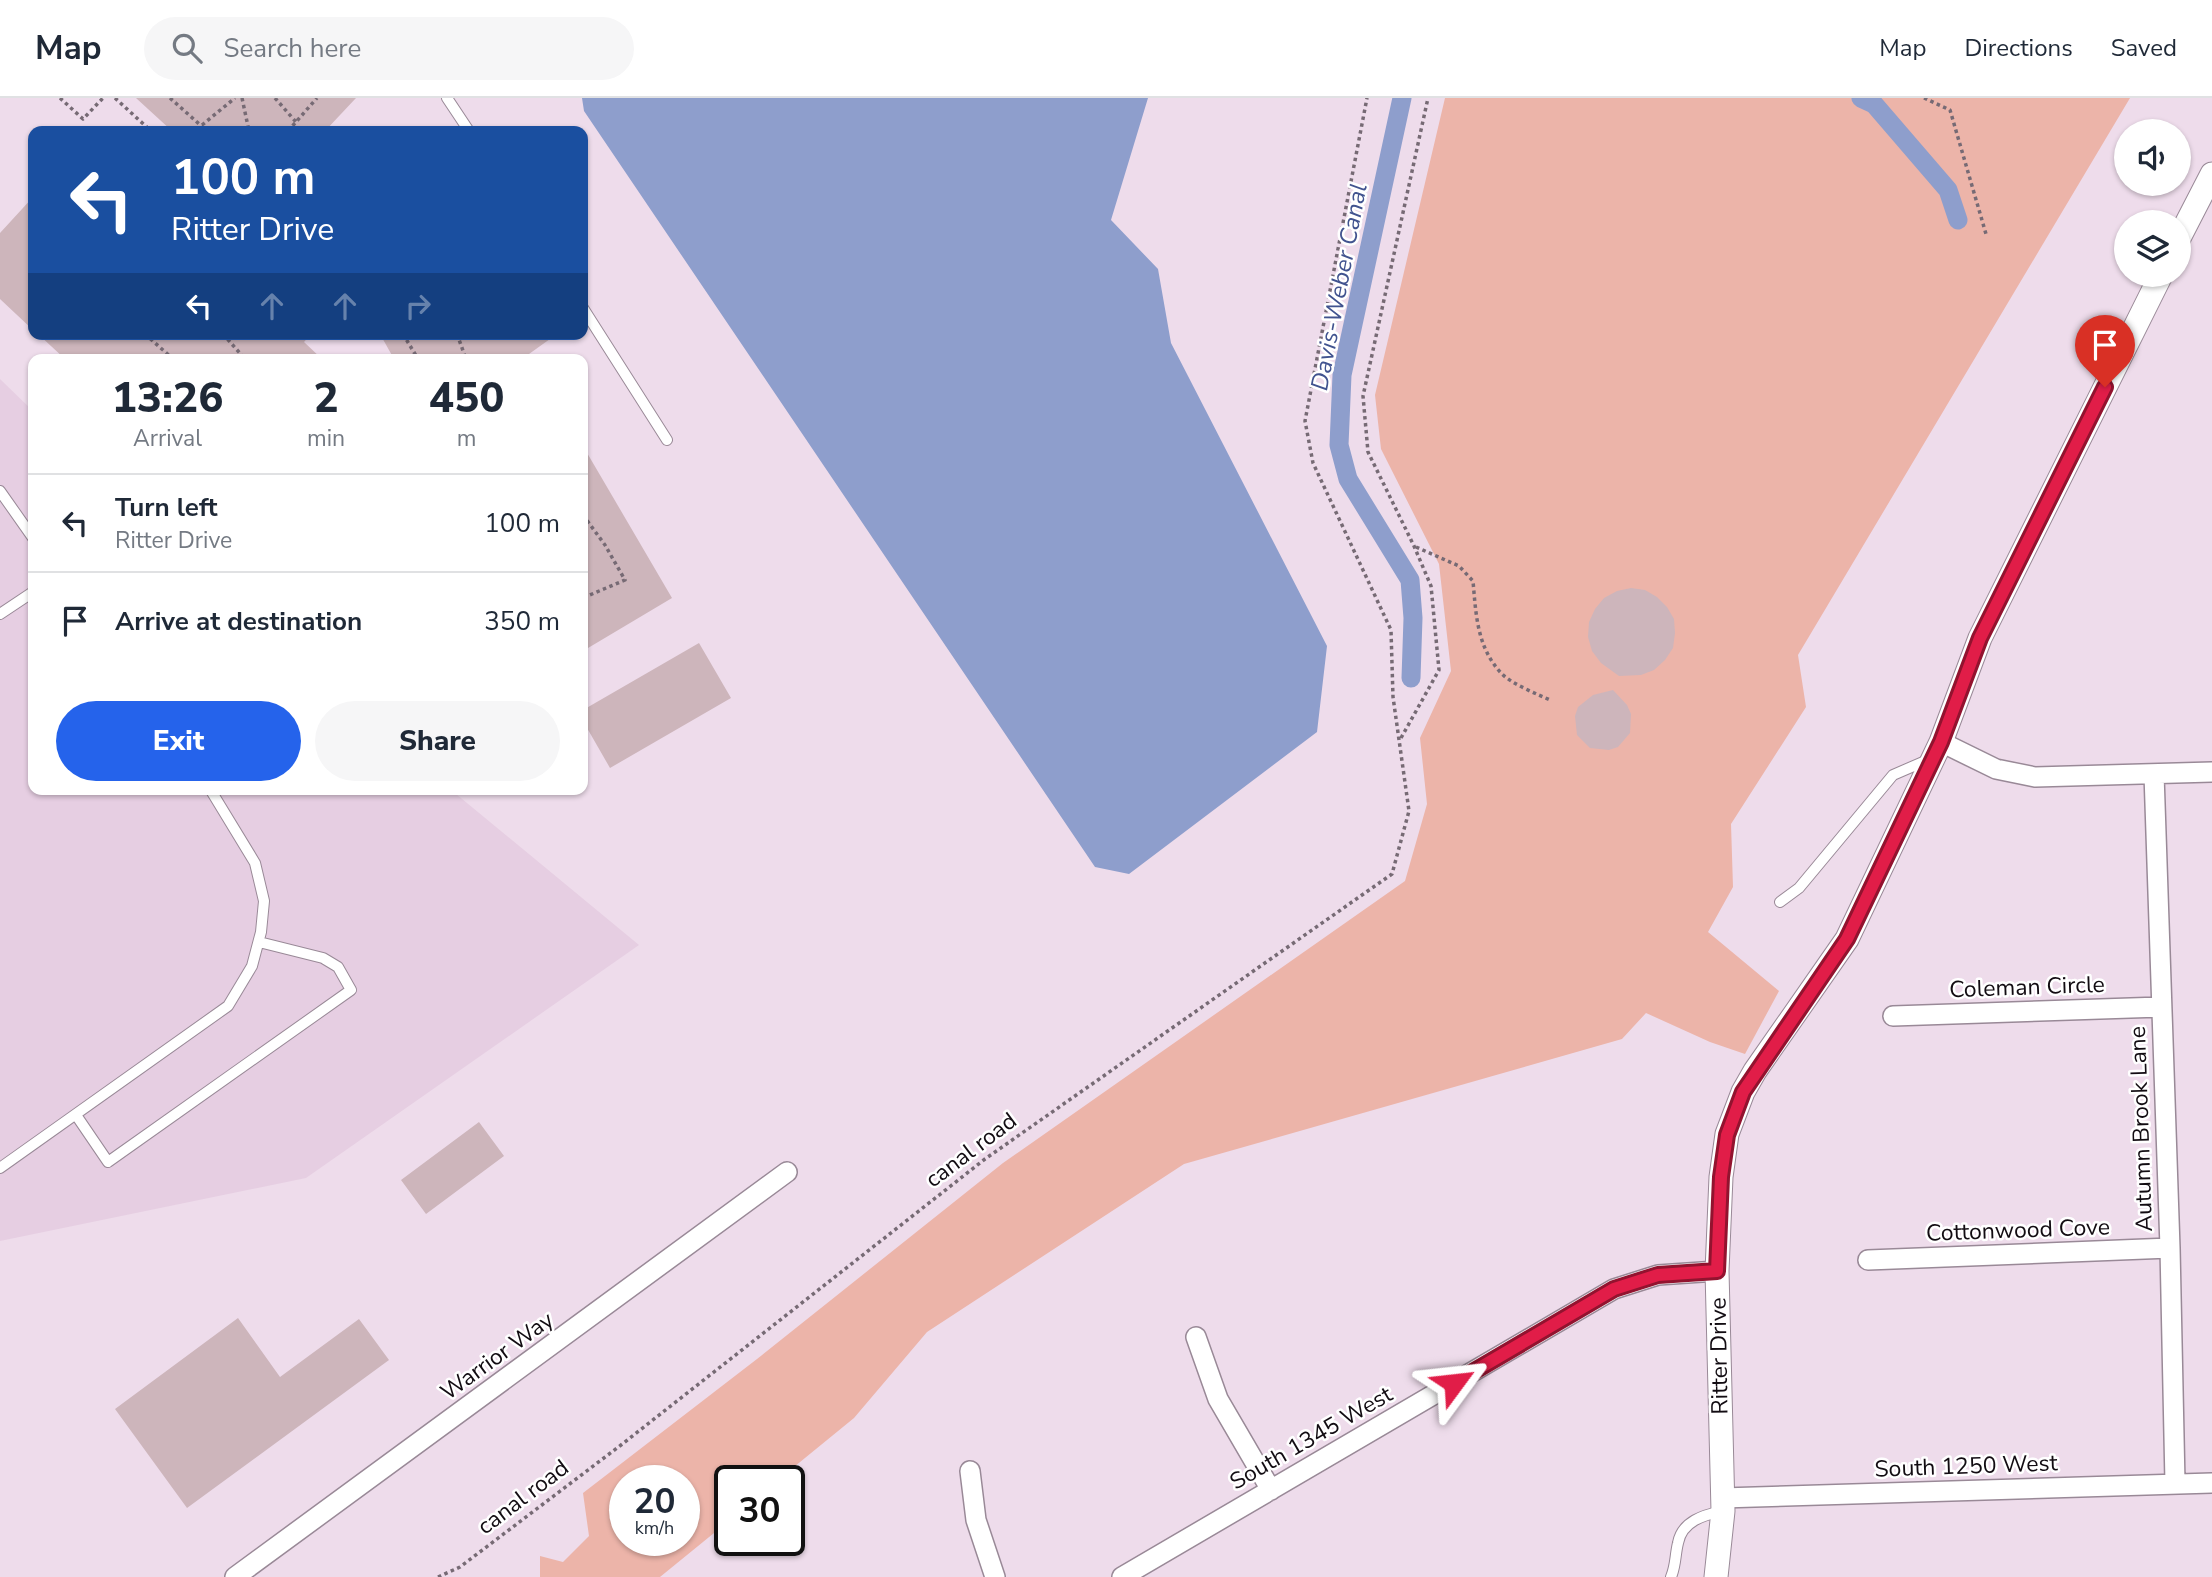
<!DOCTYPE html>
<style>
:root{--surface:#fff;--page:#f6f6f7;--text:#1f2937;--muted:#747a83;--line:#e0e1e3;--accent:#2563eb}
body{margin:0;font-family:"Nunito Sans",sans-serif;background:var(--page);color:var(--text);height:100vh;display:flex;flex-direction:column;font-size:26px;white-space:nowrap}
*{box-sizing:border-box;margin:0}
p{font-size:23px;color:var(--muted)}
.icon{flex:none;width:38px;height:38px;fill:none;stroke:currentColor;stroke-width:2;stroke-linecap:round;stroke-linejoin:round}
.map{position:relative;flex:1;overflow:hidden}
.side{position:absolute;left:28px;top:256px;width:560px;height:441px;display:flex;flex-direction:column;background:var(--surface);border-radius:14px;box-shadow:0 2px 5px #0004}
.side>*{flex:none}
.top-card{position:absolute;left:28px;top:28px;width:560px;height:214px;border-radius:14px;box-shadow:0 2px 5px #0004;background:#1a4fa0;color:#fff;overflow:hidden}
.buttons{position:absolute;left:2114px;top:21px;display:grid;gap:14px}
.buttons a{display:grid;place-items:center;width:77px;height:77px;border-radius:50%;background:var(--surface);box-shadow:0 2px 5px #0004;font-size:35px}
.speed{position:absolute;left:609px;top:1367px;display:flex;gap:14px;font-size:35px;font-weight:700;text-align:center}
.speed>*{display:grid;place-content:center;width:91px;height:91px;border-radius:50%;background:var(--surface);box-shadow:0 2px 5px #0004;line-height:1}
.speed small{font-size:18px;font-weight:400}
.speed .limit{border:4px solid #111;border-radius:10px;background:#fff;color:#111}
.pin{position:absolute;display:grid;place-items:center;width:60px;height:60px;color:#fff;margin:-72px -30px;border-radius:50% 50% 50% 0;rotate:-45deg;box-shadow:0 0 7px #0007}
.pin .icon{rotate:45deg}
.me{position:absolute;width:77px;margin:-38px;rotate:60deg;stroke-linejoin:round;filter:drop-shadow(0 0 5px #0008)}
.turn{display:flex;align-items:center;gap:24px;height:147px;padding:0 28px;font-size:32px}
.turn .icon{width:91px;height:91px;stroke-width:2.5}
.turn b{display:block;font-size:49px;line-height:60px}
.lanes{display:flex;align-items:center;height:66px;padding:0 28px;background:#0003;justify-content:center;gap:35px;direction:ltr}
.lanes .off{opacity:.35}
.eta{display:flex;justify-content:space-evenly;align-items:center;height:119px;text-align:center}
.eta b{font-size:42px;font-weight:800;line-height:49px}
.button{display:flex;gap:14px;margin-top:auto;padding:14px 28px}
.button a{flex:1;height:80px;border-radius:42px;background:var(--accent);color:#fff;font-size:28px;font-weight:800;line-height:80px;text-align:center}
.button a+a{background:var(--page);color:var(--text)}
ul{padding:0;list-style:none}
li{display:flex;align-items:center;gap:21px;height:98px;padding:0 28px;border-top:2px solid var(--line)}
li div{flex:1}
li b{display:block;font-size:26px}
li em{font-style:normal}
header{display:flex;align-items:center;gap:42px;box-sizing:border-box;height:98px;padding:0 35px;background:var(--surface);border-bottom:2px solid var(--line)}
header strong{font-size:33px}
nav{display:flex;gap:38px;margin-inline-start:auto;font-size:24px}
.search{width:490px;height:63px;background:var(--page);display:flex;align-items:center;gap:18px;box-sizing:border-box;padding:0 24px;border-radius:38px;color:var(--muted);font-size:26px}
.map>svg:first-child{display:block}
.built{fill:#e6cee2}
.green{fill:#ecb4a9;fill-rule:evenodd}
.water{fill:#8e9ecc}
.lines{fill:none;stroke-linecap:round;stroke-linejoin:round}
.canal{stroke:#8e9ecc;stroke-width:19}
.building{fill:#cdb5bb}
.service-casing{stroke:#998997;stroke-width:12}
.minor-casing{stroke:#998997;stroke-width:22}
.tertiary-casing{stroke:#998997;stroke-width:25}
.path{stroke:#766a74;stroke-width:3.5;stroke-dasharray:3.5 3.5;stroke-linecap:butt}
.service{stroke:#fff;stroke-width:10}
.minor{stroke:#fff;stroke-width:19}
.tertiary{stroke:#fff;stroke-width:23}
.route-casing{stroke:#92132f;stroke-width:18}
.route{stroke:#e11d48;stroke-width:12}
.labels{text-anchor:middle;dominant-baseline:central;stroke-width:5;stroke-linejoin:round;paint-order:stroke}
.street-label{font-size:23px;fill:#120c12;stroke:#fff}
.water-label{font-size:24px;font-style:italic;fill:#41538f;stroke:#fff}
</style>
<header>
<strong>Map</strong>
<div class="search"><svg class="icon" aria-label="search" viewBox="0 0 24 24"><circle cx="10" cy="10" r="6"/><path d="M15 15l6 6"/></svg>Search here</div>
<nav><a>Map</a><a>Directions</a><a>Saved</a></nav>
</header>
<div class="map">
<svg width="2212" height="1479" viewBox="0 0 2212 1479">
<rect width="100%" height="100%" fill="#eedceb"/>
<path class="built" d="M0 281 33 313V691H450L639 847 306 1080 0 1143Z"/>
<path class="green" d="M1445 0H2130L1798 557 1806 609 1731 726 1733 789 1708 834 1779 893 1745 956 1710 944 1646 915 1622 941 1184 1066 927 1234 854 1320 778 1382H730V1422L660 1479H540V1458L563 1464 589 1438 583 1395 757 1261 1003 1065 1405 783 1427 706 1420 640 1451 573 1439 466 1381 351 1375 297ZM625 1382H684V1442H625Z"/>
<path class="water" d="M582 0H1148L1111 122 1158 171 1171 245 1327 548 1317 634 1129 776 1095 769 584 13Z"/>
<g class="lines">
<path class="canal" d="M1402 0 1342 277 1339 347 1348 381 1410 482 1413 520 1411 580
M1861 0 1874 6 1948 92 1958 122"/>
</g>
<path class="building" d="M136 0H356L325 33H172Z
M33 99V232L0 201V135Z
M38 236H311L304 244 322 261H65Z
M380 236H557L522 261H394Z
M583 348 672 500 583 553Z
M1631 490 1645 492 1657 499 1667 509 1674 521 1675 535 1673 550 1665 562 1654 572 1641 577 1619 578 1601 565 1592 553 1588 539 1589 524 1595 511 1604 500 1617 493Z
M699 545 731 600 610 670 583 623V612Z
M1613 592 1627 607 1631 616 1630 635 1618 649 1609 652 1590 650 1577 637 1575 618 1578 609 1593 597Z
M479 1024 504 1058 426 1116 401 1082Z
M238 1220 280 1279 359 1221 389 1262 187 1410 115 1311Z"/>
<g class="lines">
<g class="service-casing">
<path id="service" d="M447 0 469 33
M583 210 667 342
M0 393 33 440
M0 516 33 494
M1780 804 1799 790 1893 677 1930 661
M76 1017 108 1064 351 892 338 869 323 860 259 844
M0 1070 228 908 252 868 261 834 264 803 255 765 210 691
M1671 1479C1676 1467 1675 1457 1678 1445 1682 1423 1704 1417 1722 1413"/>
</g>
<g class="minor-casing">
<path id="minor" d="M1941 644 1996 671 2035 679 2212 674
M2154 676 2170 1150 2175 1385
M1893 918 2161 909
M1868 1162 2170 1150
M1196 1239 1218 1301 1271 1392
M970 1373 976 1422 995 1479
M1722 1400 2212 1385
M235 1479 787 1074
M1122 1479 1614 1191 1658 1177 1717 1173"/>
</g>
<g class="tertiary-casing">
<path id="tertiary" d="M2179 140 2212 76
M1716 1479 1723 1413 1717 1173 1721 1079 1727 1036 1743 994 1755 973 1847 841 1941 644 1980 540 2161 177"/>
</g>
<path class="path" d="M60 0 83 21 103 0
M115 0 151 33
M170 0 207 33
M242 0 249 33
M275 0 296 24
M1924 0 1950 12 1986 136
M202 27 235 0
M288 33 317 0
M145 236 173 261
M223 236 245 261
M403 236 418 261
M457 236 466 261
M583 417 605 447 625 482 585 499 583 497
M1416 449 1459 468 1473 483C1476 517 1477 550 1502 576 1512 586 1537 596 1550 602
M1401 640 1439 572 1431 488 1414 448 1368 354 1363 298 1428 0
M438 1479 460 1469 621 1347 985 1061 1392 776 1409 713 1393 599 1391 532 1313 365 1305 323 1367 0"/>
<use href="#service" class="service"/>
<use href="#minor" class="minor"/>
<use href="#tertiary" class="tertiary"/>
</g>
<g class="lines">
<g class="route-casing">
<path id="route" d="M1454 1285 1614 1191 1658 1177 1717 1173 1721 1079 1727 1037 1743 994 1847 841 1941 644 1980 540 2105 289"/>
</g>
<use href="#route" class="route"/>
</g>
<g class="labels">
<g class="street-label">
<text transform="translate(2027 889) rotate(-2)">Coleman Circle</text>
<text transform="translate(2141 1031) rotate(-92)">Autumn Brook Lane</text>
<text transform="translate(971 1052) rotate(-37)">canal road</text>
<text transform="translate(2018 1132) rotate(-2)">Cottonwood Cove</text>
<text transform="translate(497 1258) rotate(-36)">Warrior Way</text>
<text transform="translate(1719 1258) rotate(-91)">Ritter Drive</text>
<text transform="translate(1311 1340) rotate(-30)">South 1345 West</text>
<text transform="translate(1966 1368) rotate(-2)">South 1250 West</text>
<text transform="translate(523 1399) rotate(-37)">canal road</text>
</g>
<g class="water-label">
<text transform="translate(1339 189) rotate(-79)">Davis-Weber Canal</text>
</g>
</g>
</svg>
<div class="buttons">
<a><svg class="icon" aria-label="sound" viewBox="0 0 24 24"><path d="M4 9h4l5-4v14l-5-4H4zM17 9q2 3 0 6"/></svg></a>
<a><svg class="icon" aria-label="layers" viewBox="0 0 24 24"><path d="M12 4l9 5-9 5-9-5zM3 14l9 5 9-5"/></svg></a>
</div>
<div class="speed"><div>20<small>km/h</small></div><div class="limit">30</div></div>
<div class="pin" style="left:2105px;top:289px;background:#d93025"><svg class="icon" aria-label="arrive" viewBox="0 0 24 24"><path d="M6 21V4h12l-3 4 3 4H6"/></svg></div>
<svg class="me" style="left:1454px;top:1285px" viewBox="-20 -20 40 40"><path d="M0-17L14 15 0 8-14 15z" fill="#e11d48" stroke="#fff" stroke-width="4"/></svg>
<div class="top-card">
<div class="turn"><svg class="icon" aria-label="left" viewBox="0 0 24 24"><path d="M17 20v-9H6M10 6l-5 5 5 5"/></svg><div><b>100 m</b>Ritter Drive</div></div>
<div class="lanes"><svg class="icon" aria-label="left" viewBox="0 0 24 24"><path d="M17 20v-9H6M10 6l-5 5 5 5"/></svg><svg class="icon off" aria-label="ahead" viewBox="0 0 24 24"><path d="M12 20V5M6 11l6-6 6 6"/></svg><svg class="icon off" aria-label="ahead" viewBox="0 0 24 24"><path d="M12 20V5M6 11l6-6 6 6"/></svg><svg class="icon off" aria-label="right" viewBox="0 0 24 24"><path d="M7 20v-9h11M14 6l5 5-5 5"/></svg></div>
</div>
<section class="side">
<div class="eta">
<div><b>13:26</b><p>Arrival</p></div>
<div><b>2</b><p>min</p></div>
<div><b>450</b><p>m</p></div>
</div>
<ul>
<li><svg class="icon" aria-label="left" viewBox="0 0 24 24"><path d="M17 20v-9H6M10 6l-5 5 5 5"/></svg><div><b>Turn left</b><p>Ritter Drive</p></div><em>100 m</em></li>
<li><svg class="icon" aria-label="arrive" viewBox="0 0 24 24"><path d="M6 21V4h12l-3 4 3 4H6"/></svg><div><b>Arrive at destination</b></div><em>350 m</em></li>
</ul>
<div class="button"><a>Exit</a><a>Share</a></div>
</section>
</div>
